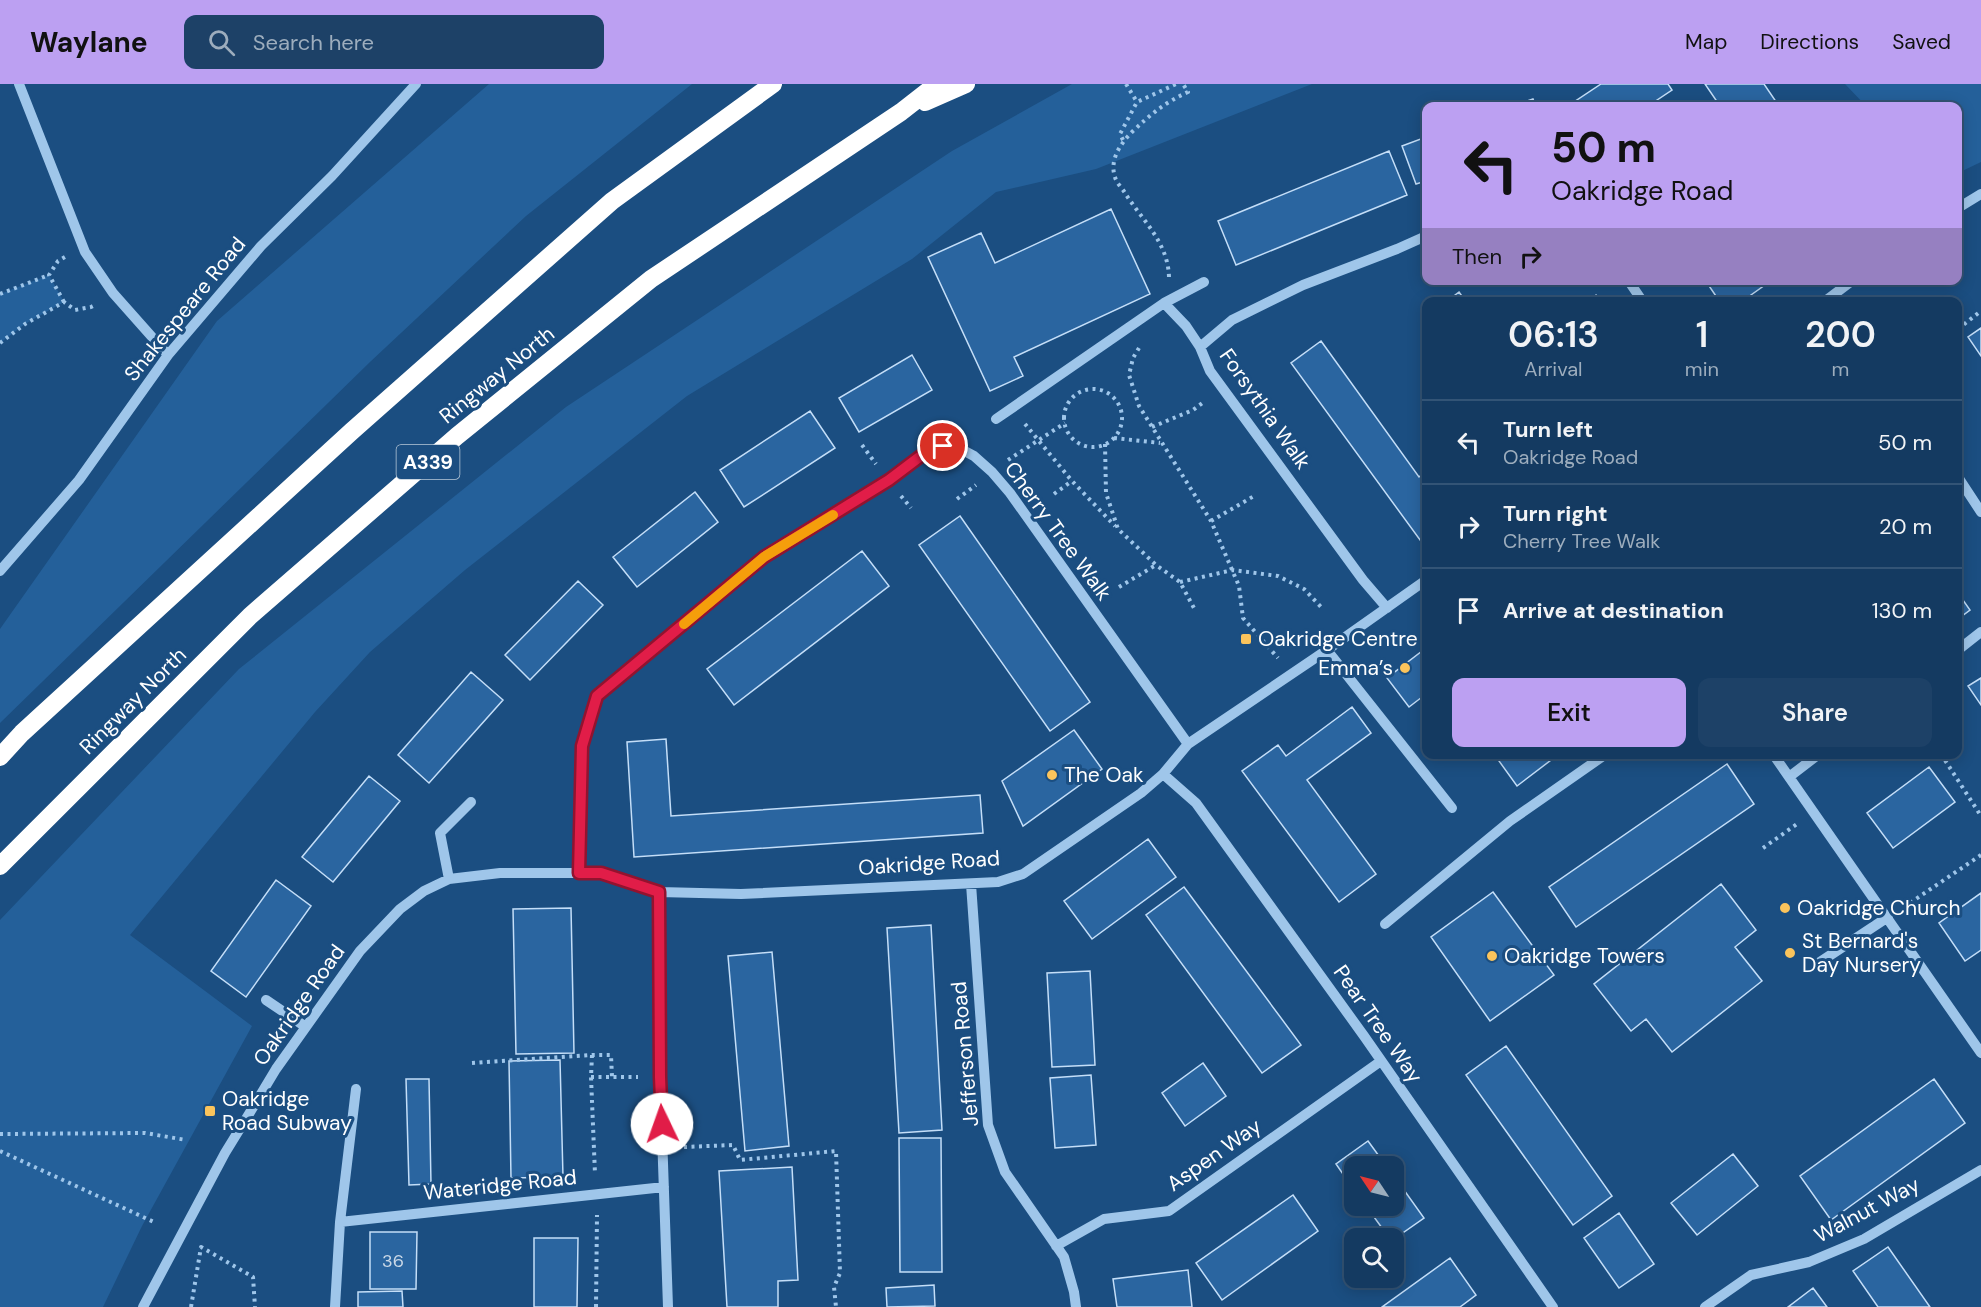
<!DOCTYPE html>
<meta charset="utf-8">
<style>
:root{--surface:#143a61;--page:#1d4167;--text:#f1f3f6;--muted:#9dadbd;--line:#335476;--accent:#bca0f2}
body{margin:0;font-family:"DM Sans",sans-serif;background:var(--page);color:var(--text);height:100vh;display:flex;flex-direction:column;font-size:22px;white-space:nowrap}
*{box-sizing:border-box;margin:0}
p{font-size:20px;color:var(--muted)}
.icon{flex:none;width:33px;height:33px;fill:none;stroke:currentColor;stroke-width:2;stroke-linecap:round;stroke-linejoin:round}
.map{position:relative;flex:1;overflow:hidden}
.details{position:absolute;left:1422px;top:213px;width:540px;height:462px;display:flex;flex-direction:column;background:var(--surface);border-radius:12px;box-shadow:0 3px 15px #0003,0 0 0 2px var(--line)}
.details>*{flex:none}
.hud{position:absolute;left:1422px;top:18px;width:540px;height:183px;border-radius:12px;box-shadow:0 3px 15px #0003,0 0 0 2px var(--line);background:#bca0f2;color:#111;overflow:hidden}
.needle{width:39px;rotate:305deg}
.tools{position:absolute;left:1344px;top:1072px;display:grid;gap:12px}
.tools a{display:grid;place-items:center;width:60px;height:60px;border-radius:12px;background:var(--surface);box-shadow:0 3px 15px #0003,0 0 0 2px var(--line);font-size:30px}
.pin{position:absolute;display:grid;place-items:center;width:51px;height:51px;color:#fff;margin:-26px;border:3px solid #fff;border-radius:50%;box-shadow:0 2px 6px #0007}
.me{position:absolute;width:66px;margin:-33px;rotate:357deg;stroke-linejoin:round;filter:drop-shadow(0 0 4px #0008)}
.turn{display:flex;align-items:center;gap:21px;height:126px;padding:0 30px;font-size:27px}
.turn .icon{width:78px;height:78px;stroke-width:2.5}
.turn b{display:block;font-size:42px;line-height:51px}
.then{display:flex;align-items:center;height:57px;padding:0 30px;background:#0003;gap:12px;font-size:22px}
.eta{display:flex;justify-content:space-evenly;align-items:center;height:102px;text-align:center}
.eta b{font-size:36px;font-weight:600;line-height:42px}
.button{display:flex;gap:12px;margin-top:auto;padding:12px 30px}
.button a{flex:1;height:69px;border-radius:12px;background:var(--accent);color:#111;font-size:24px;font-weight:600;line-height:69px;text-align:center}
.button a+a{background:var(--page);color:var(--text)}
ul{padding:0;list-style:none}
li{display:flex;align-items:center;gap:18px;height:84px;padding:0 30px;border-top:2px solid var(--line)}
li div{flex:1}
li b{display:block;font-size:22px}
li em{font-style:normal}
header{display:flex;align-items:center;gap:36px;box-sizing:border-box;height:84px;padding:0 30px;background:var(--accent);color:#111}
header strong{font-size:28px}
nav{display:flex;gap:33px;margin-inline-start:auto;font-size:21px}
.search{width:420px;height:54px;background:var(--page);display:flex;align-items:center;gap:15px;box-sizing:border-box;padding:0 21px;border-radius:12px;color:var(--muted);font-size:22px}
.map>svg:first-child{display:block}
.green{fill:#24609a}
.building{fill:#2a65a0;stroke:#c4def8;stroke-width:1.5}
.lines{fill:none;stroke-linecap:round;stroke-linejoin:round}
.path{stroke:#9fc6ea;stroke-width:4;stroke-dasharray:3 4.5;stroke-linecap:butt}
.minor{stroke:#9fc6ea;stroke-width:10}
.highway{stroke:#fff;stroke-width:18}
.route-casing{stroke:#92132f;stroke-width:15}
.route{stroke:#e11d48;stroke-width:10}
.slow{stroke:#f59e0b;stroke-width:10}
.poi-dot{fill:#fbc45c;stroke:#1b4e81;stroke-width:2}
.labels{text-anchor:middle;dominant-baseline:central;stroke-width:6;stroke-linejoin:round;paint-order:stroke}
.number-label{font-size:18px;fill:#cad8e7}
.shield{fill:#1b4e81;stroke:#bbcad9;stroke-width:1.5}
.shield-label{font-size:20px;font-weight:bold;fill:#fff}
.street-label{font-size:21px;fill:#fff;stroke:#1b4e81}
.poi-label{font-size:21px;fill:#fff;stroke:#1b4e81;text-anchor:start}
</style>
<header>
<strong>Waylane</strong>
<div class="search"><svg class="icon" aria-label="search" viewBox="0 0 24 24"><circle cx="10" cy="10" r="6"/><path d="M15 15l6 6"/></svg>Search here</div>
<nav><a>Map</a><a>Directions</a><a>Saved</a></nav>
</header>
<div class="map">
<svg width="1981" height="1223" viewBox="0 0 1981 1223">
<rect width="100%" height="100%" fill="#1b4e81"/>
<path class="green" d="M489 0H692L526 132 370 278 0 639V545L217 237Z
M1072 0H1312L1096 85 996 108 912 175 687 312 465 486 370 568 315 628 130 851 252 942 142 1142 103 1223H0V836L239 585 566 323 952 67Z
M1845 0H1981V78L1958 89V22H1866Z
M49 191 64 218 25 240 0 259V210Z"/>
<path class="building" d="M1601 0H1668L1672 6 1648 22H1577L1574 18Z
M1705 0H1764L1779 22H1720Z
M1533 15 1536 22H1513Z
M1426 53V97L1416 100 1402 62Z
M1389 67 1407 111 1236 181 1218 137Z
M1111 125 1150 210 1014 273 1023 292 990 307 928 173 981 149 995 179Z
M1705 196H1772L1741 218H1720Z
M1459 208 1466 218H1446Z
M1596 211 1601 218H1587Z
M1981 244V272L1968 253Z
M1321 257 1419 393 1426 387V458L1423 460 1291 279Z
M912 271 932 306 859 348 839 314Z
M810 327 835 364 744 423 720 386Z
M695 408 718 438 637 503 613 473Z
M960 432 1090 618 1050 647 919 461Z
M862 467 889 502 734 621 707 585Z
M578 497 603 521 530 596 505 571Z
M1958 509 1970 526 1958 535Z
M1426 564V610L1409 623 1387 594Z
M471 588 503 616 429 699 398 671Z
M1981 594V621L1968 602Z
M1352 623 1371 649 1307 696 1376 790 1339 818 1242 687 1278 661 1286 672Z
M1074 646 1102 685 1023 742 1002 697Z
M666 655 671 732 980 711 983 749 634 773 627 658Z
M1494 670H1559L1517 702Z
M1727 680 1754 720 1576 843 1549 803Z
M1929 683 1955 718 1893 764 1867 729Z
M369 692 400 717 333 798 302 773Z
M1148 755 1176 793 1092 855 1064 817Z
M276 796 311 822 246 913 211 887Z
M1721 800 1756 846 1735 863 1762 897 1672 968 1646 935 1631 947 1594 900Z
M1184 803 1301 961 1262 989 1146 831Z
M1493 808 1554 891 1490 937 1431 853Z
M1981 809V866L1965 877 1939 839Z
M571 824 574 969 516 970 513 825Z
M931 841 942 1046 899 1049 887 844Z
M772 868 789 1062 745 1067 728 872Z
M1090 887 1095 981 1052 983 1047 889Z
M1506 962 1612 1112 1573 1141 1466 991Z
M560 976 563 1093 511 1094 509 977Z
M1203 979 1226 1012 1185 1042 1162 1009Z
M1091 991 1096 1061 1055 1064 1050 994Z
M406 995H429L431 1100 409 1101Z
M1934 995 1965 1039 1831 1136 1800 1092Z
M899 1054H941L942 1188H900Z
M1368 1057 1387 1083H1354V1106L1336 1080Z
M1733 1070 1758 1102 1697 1151 1671 1119Z
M792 1083 798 1196 778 1197V1223H727L719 1087Z
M1394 1092 1424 1134 1394 1155H1390L1366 1122H1394Z
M1293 1111 1318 1147 1222 1216 1196 1179Z
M1619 1129 1654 1180 1619 1204 1584 1154Z
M370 1148H417L416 1205H370Z
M534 1154H578L577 1223H534Z
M1888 1163 1930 1223H1878L1853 1187Z
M1450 1174 1476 1211 1460 1223H1382Z
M1188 1186 1192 1223H1117L1113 1195Z
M934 1201 935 1222 887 1223 886 1204Z
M1813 1204 1827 1223H1788Z
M402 1207 403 1223H358V1208Z"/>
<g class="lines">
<path class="path" d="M1126 0 1137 18
M1123 56 1120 50 1137 18 1176 0
M1169 193C1168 158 1142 136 1125 109 1122 104 1116 98 1115 93 1109 76 1121 59 1132 48 1151 30 1164 19 1188 8L1183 0
M0 210 49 191
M64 218 49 191 58 177 65 173
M1958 245 1981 227
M0 259 25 240 64 218 75 226 91 223 95 221
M1139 264 1133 274 1129 291 1139 322 1211 437 1239 502 1243 534 1278 574
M1064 334a29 29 0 1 1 58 0a29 29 0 1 1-58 0Z
M1025 340 1072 397 1115 442
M1152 343 1193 326 1205 317
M1114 354 1160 359
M1105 360 1106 409 1118 445 1156 481 1180 498 1195 526
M862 361 876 380
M1008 376 1065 339
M1054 410 1072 397
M901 412 911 424
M957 415 976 401
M1211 437 1254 412
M1180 498 1233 486 1278 492 1304 505 1322 524
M1119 503 1156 481
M1941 670 1981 732
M1763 764 1797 740
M1904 823 1981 771
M592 971 591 993 595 1090
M472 979 592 971H611L612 993
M591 993H638
M0 1050 145 1049 186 1056
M684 1063 733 1061 740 1076 836 1067 840 1189 834 1203 836 1223
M0 1067 154 1138
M191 1223 201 1163 253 1193 255 1223
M596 1223 597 1131"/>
<path class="minor" d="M19 0 85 168 113 209 168 271
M1958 124 1981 110
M1628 196 1643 218
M1824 218 1853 196
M1164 219 1186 242 1200 263
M996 335 1164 219 1204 198
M1958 393 1981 428
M0 487 79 396 168 271 261 162 332 92 416 0
M1387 524 1363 496 1210 287 1200 263 1232 236 1303 201 1397 165 1426 152
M1327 566 1452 724
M1958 566 1981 548
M1773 670 1981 969
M1163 690 1196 719 1364 952 1553 1223
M1789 693 1819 670
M579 789 582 662 597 612 764 473 889 396 926 368 943 362 957 363 974 372 992 388 1010 409 1188 660
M449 795 440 749 471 718
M971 800 988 1041 1005 1088 1064 1173 1074 1208 1076 1223
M659 808 660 993 668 1223
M1385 840 1510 737 1606 670
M1817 880 1888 833
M266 916 306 943
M340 1138 664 1103
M1056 1162 1104 1135 1169 1127 1381 977
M143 1223 225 1069 252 1025 276 985 360 867 400 825 424 807 449 795 500 789H601L659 808 741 810 998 798 1023 790 1141 709 1163 690 1188 660 1327 566 1426 496
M335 1223 340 1138 356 1005
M1705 1223 1751 1191 1809 1178 1864 1155 1981 1086"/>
<path class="highway" d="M925 18 966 0
M0 673 22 649 352 347 612 117 773 0
M0 782 250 532 457 352 651 195 901 28 937 0"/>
</g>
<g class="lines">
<g class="route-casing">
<path id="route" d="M662 1040 660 993 659 808 601 789H579L582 662 597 612 764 473 889 396 926 368 943 362"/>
</g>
<use href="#route" class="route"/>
<path class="slow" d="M684 540 764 473 833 431"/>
</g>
<g class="poi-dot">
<rect x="1240" y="549" width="12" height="12" rx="3"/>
<circle cx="1405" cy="584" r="6"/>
<circle cx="1052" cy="691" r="6"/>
<circle cx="1785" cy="824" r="6"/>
<circle cx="1790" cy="869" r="6"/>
<circle cx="1492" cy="872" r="6"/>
<rect x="204" y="1021" width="12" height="12" rx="3"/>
</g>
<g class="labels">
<g class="number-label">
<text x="393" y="1177">36</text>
</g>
<rect class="shield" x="396.5" y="361" width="63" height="34" rx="4.5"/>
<g class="shield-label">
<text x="428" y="378">A339</text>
</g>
<g class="street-label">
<text transform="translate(185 225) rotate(-51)">Shakespeare Road</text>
<text transform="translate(497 291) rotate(-39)">Ringway North</text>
<text transform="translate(1265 325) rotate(55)">Forsythia Walk</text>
<text transform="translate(1058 447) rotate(54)">Cherry Tree Walk</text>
<text transform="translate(133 617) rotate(-45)">Ringway North</text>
<text transform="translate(929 779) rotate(-4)">Oakridge Road</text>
<text transform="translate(299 921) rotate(-55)">Oakridge Road</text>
<text transform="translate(1378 940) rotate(55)">Pear Tree Way</text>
<text transform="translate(965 970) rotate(-95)">Jefferson Road</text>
<text transform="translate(1214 1071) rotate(-35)">Aspen Way</text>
<text transform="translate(500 1101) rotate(-6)">Wateridge Road</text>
<text transform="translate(1867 1126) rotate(-28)">Walnut Way</text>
</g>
<g class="poi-label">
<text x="1258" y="555">Oakridge Centre</text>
<text x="1393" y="584" text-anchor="end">Emma’s</text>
<text x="1064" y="691">The Oak</text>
<text x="1797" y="824">Oakridge Church</text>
<text x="1802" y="857">St Bernard's<tspan x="1802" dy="24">Day Nursery</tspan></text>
<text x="1504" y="872">Oakridge Towers</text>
<text x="222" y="1015">Oakridge<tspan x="222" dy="24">Road Subway</tspan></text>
</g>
</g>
</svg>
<div class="tools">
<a><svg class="needle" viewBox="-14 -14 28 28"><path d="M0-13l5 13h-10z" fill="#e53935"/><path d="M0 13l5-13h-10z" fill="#9dadbd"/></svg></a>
<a><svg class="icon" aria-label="search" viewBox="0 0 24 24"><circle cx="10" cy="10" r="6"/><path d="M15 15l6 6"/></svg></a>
</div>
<div class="pin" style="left:943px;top:362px;background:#d93025"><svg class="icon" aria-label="arrive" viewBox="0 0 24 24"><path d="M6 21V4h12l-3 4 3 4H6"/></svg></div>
<svg class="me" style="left:662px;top:1040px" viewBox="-20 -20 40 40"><circle r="19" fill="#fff"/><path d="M0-13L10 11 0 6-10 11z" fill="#e11d48"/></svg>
<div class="hud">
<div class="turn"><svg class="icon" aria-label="left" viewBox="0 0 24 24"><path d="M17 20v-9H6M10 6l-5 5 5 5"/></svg><div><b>50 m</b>Oakridge Road</div></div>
<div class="then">Then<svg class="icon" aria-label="right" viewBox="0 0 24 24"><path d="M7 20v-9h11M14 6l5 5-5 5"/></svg></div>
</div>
<section class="details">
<div class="eta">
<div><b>06:13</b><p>Arrival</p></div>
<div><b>1</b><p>min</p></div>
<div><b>200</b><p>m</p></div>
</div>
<ul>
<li><svg class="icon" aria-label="left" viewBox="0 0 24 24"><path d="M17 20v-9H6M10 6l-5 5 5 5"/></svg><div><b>Turn left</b><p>Oakridge Road</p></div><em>50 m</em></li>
<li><svg class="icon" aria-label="right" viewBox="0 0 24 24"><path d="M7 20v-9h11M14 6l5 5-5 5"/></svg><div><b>Turn right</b><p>Cherry Tree Walk</p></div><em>20 m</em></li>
<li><svg class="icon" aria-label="arrive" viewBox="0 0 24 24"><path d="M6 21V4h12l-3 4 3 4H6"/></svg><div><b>Arrive at destination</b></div><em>130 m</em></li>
</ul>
<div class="button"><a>Exit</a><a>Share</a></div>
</section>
</div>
